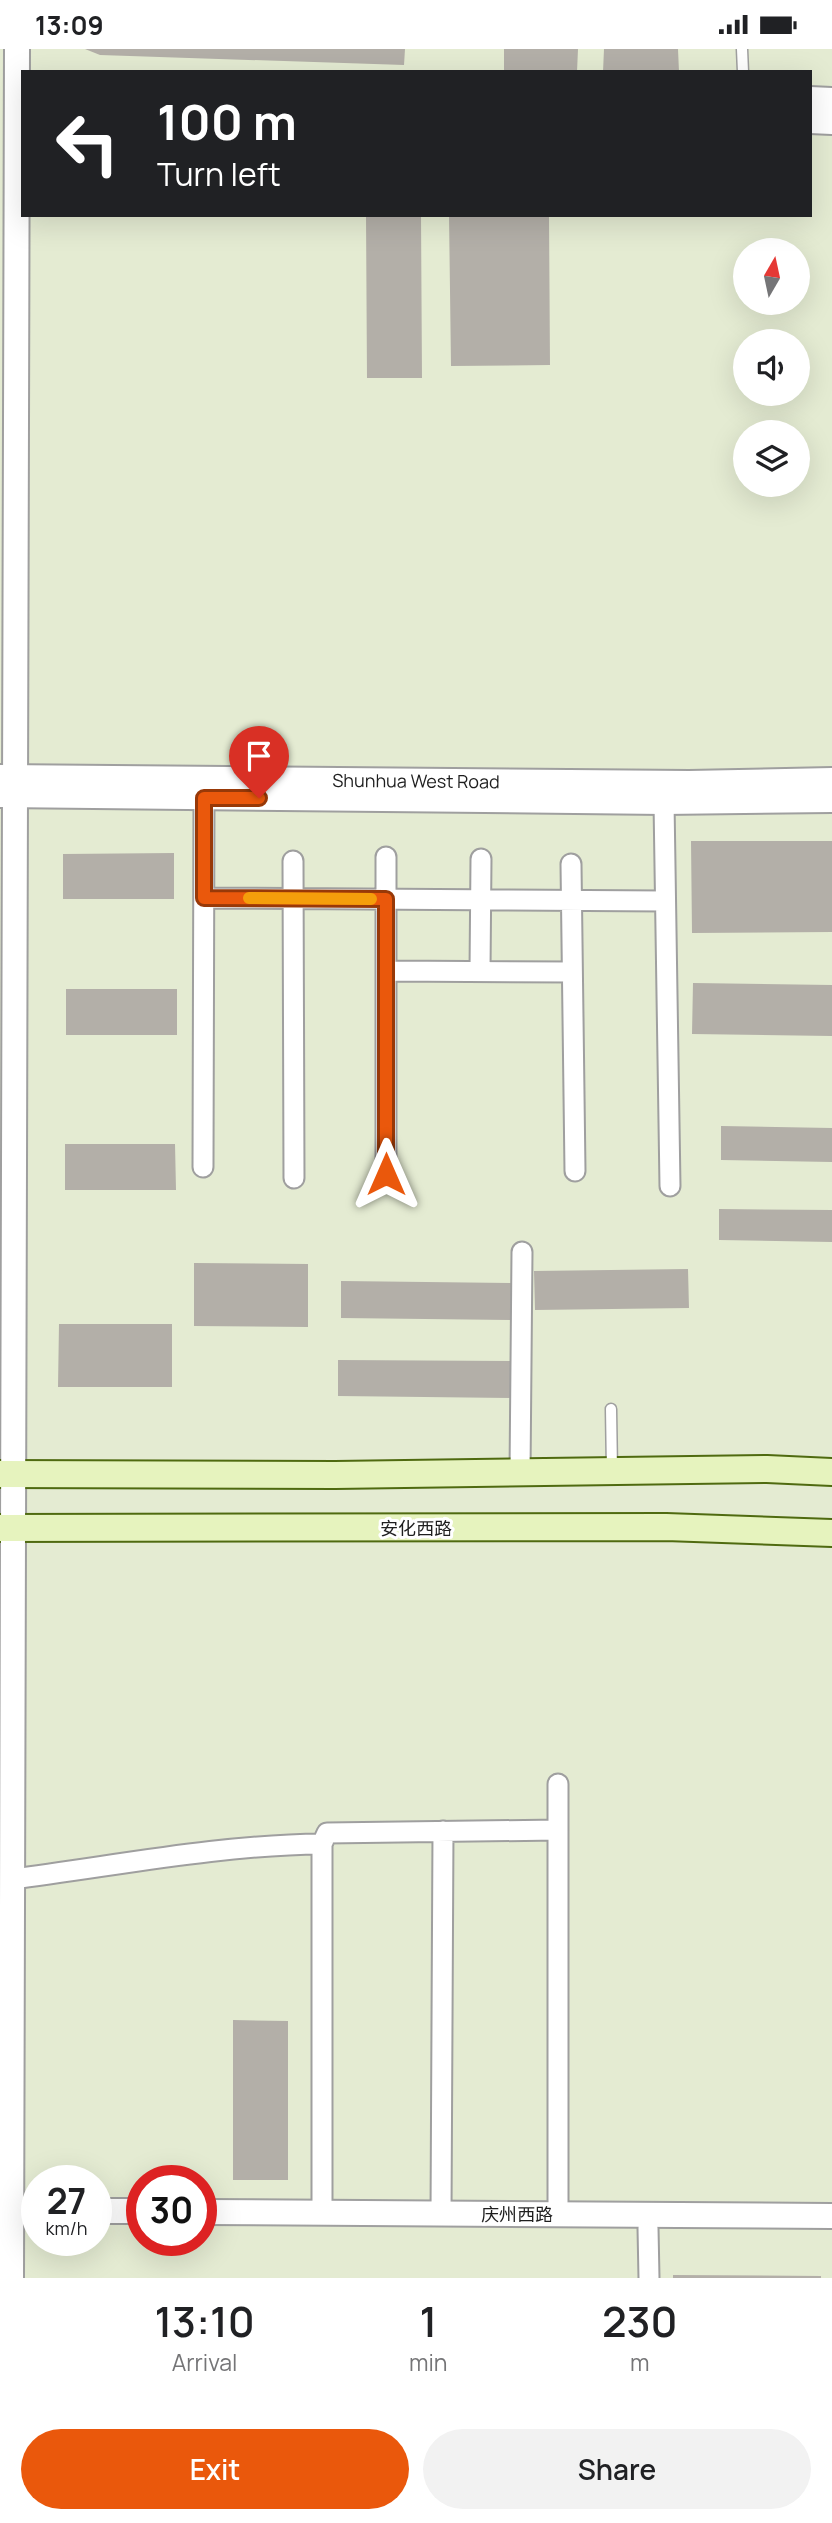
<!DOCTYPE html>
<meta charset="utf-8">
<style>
:root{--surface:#fff;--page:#f2f2f2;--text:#202124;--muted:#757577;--accent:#ea580c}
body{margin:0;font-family:Manrope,"Noto Sans SC",sans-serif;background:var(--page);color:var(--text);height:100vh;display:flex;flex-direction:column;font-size:26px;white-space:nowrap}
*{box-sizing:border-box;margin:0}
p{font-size:23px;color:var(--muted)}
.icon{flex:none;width:38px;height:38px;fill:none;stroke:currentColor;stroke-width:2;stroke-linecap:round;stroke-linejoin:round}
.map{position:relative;height:2229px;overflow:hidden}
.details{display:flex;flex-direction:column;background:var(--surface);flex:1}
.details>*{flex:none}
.guide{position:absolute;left:21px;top:21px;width:791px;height:147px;border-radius:0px;box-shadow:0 7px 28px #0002;background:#202124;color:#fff;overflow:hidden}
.needle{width:46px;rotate:9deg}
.tools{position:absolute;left:733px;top:189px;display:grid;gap:14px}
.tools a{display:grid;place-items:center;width:77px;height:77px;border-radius:50%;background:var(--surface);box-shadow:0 7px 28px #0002;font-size:35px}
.speed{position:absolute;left:21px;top:2116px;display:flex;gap:14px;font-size:35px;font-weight:700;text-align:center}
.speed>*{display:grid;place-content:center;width:91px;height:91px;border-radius:50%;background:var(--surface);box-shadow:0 7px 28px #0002;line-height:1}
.speed small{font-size:18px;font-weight:400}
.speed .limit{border:10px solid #d22;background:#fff;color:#111}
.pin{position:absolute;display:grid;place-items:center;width:60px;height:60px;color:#fff;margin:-72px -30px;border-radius:50% 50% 50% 0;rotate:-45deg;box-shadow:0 0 7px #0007}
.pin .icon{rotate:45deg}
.me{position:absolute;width:77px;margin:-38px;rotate:0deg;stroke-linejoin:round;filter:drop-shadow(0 0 5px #0008)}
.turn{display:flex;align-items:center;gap:24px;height:147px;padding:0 21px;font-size:32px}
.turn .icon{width:91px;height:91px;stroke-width:2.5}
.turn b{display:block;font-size:49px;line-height:60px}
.eta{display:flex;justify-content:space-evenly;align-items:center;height:119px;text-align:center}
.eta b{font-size:42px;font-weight:600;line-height:49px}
.button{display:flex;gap:14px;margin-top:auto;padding:14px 21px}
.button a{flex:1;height:80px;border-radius:42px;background:var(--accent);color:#fff;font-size:28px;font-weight:600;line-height:80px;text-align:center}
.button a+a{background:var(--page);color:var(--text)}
.status{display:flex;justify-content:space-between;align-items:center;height:49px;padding:0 35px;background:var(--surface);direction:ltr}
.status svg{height:19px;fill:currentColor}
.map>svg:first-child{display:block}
.farmland{fill:#e4ebd2;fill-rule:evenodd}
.building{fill:#b3afa8}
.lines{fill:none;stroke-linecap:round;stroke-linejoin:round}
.service-casing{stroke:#9f9f9f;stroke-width:13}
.minor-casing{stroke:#9f9f9f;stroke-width:23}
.tertiary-casing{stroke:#9f9f9f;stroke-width:28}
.secondary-casing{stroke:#4f6a10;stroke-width:30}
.service{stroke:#fff;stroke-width:10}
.minor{stroke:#fff;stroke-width:19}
.tertiary{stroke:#fff;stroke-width:24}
.secondary{stroke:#e6f3be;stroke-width:26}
.route-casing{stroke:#983908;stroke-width:18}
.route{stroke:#ea580c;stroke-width:12}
.slow{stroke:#f59e0b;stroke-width:12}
.labels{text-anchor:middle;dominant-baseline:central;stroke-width:6;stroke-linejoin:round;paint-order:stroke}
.street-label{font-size:18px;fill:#1e1e1e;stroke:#fff}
</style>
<div class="status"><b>13:09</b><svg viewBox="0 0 49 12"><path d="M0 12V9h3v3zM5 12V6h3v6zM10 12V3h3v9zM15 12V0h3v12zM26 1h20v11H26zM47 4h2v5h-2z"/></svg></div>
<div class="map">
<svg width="832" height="2229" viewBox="0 0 832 2229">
<rect width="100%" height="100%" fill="#eeede5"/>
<path class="farmland" d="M0 0H832V2229H0ZM23 23H810V166H23ZM746 201H798V254H746ZM746 292H798V345H746ZM746 383H798V436H746ZM37 2132H96V2191H37ZM142 2132H201V2191H142Z"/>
<path class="building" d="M85 0H405L404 16 100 6Z
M504 0H578L577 23H504Z
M604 0H678L679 23H603Z
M366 166H421L422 329H367Z
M449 166H549L550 316 451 317Z
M691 792H832V883L692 884Z
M174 804V850H63V805Z
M693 934 832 936V987L692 985Z
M66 940H177V986H66Z
M721 1077 832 1079V1113L721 1111Z
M65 1095H175L176 1141H65Z
M719 1160 832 1161V1193L719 1191Z
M194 1214 308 1215V1278L194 1277Z
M688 1220 689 1259 535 1261 534 1222Z
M341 1232 514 1234V1271L341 1269Z
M59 1275H172V1338H58Z
M338 1311 512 1312V1349L338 1347Z
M233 1971 288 1972V2131H233Z
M673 2226 821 2227V2229H673Z"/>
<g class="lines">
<g class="service-casing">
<path id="service" d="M742 0 743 23
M611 1360 612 1422"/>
</g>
<g class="minor-casing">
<path id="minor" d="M664 753 670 1137
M386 808V1125
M293 812 294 1129
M571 815 575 1122
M204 849 665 852
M386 922 572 923
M480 922 481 810
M203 1118 204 749
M520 1424 522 1203
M12 1830C115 1817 217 1796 322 1795
M322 2164V1795L327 1784 558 1781
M441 2165 443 1782
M558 2165V1735
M648 2179 649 2229"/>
</g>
<g class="tertiary-casing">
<g id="tertiary">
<path d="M810 50 832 51"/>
<path d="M810 72 832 73"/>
<path id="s1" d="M0 728 689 734 832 731"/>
<path d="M1 746 664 753 832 751"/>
<path d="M0 2161H37"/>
<path d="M96 2162H142"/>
<path d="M201 2163 832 2167"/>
<path d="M11 2229 17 0"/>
</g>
</g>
<g class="secondary-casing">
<path id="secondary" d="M0 1425 335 1426 767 1420 832 1423
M0 1479 666 1478 832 1484"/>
</g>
<use href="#service" class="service"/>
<use href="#minor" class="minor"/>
<use href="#tertiary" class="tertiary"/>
<use href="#secondary" class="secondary"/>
</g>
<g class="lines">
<g class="route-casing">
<path id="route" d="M259 749H204V849L386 850V1125"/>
</g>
<use href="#route" class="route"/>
<path class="slow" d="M249 849 371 850"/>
</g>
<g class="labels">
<g class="street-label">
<text stroke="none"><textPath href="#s1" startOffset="416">Shunhua West Road</textPath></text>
<text x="416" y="1479">安化西路</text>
<text x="517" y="2165">庆州西路</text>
</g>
</g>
</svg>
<div class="tools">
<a><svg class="needle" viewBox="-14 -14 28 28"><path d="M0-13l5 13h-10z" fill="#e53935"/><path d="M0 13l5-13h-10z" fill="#757577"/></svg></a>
<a><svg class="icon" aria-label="sound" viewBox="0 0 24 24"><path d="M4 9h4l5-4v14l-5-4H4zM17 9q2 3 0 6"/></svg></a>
<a><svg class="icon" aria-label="layers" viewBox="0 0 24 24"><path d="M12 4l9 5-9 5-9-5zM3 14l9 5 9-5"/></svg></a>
</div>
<div class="speed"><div>27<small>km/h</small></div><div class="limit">30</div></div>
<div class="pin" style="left:259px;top:749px;background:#d93025"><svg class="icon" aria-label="arrive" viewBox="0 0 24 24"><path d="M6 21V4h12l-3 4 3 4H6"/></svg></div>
<svg class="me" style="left:386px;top:1125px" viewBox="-20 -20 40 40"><path d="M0-17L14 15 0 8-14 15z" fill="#ea580c" stroke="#fff" stroke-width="4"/></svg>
<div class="guide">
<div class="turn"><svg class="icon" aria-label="left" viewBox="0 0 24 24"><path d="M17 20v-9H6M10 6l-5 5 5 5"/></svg><div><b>100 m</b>Turn left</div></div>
</div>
</div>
<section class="details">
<div class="eta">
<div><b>13:10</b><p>Arrival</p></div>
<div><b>1</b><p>min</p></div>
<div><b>230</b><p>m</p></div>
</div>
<div class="button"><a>Exit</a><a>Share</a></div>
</section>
